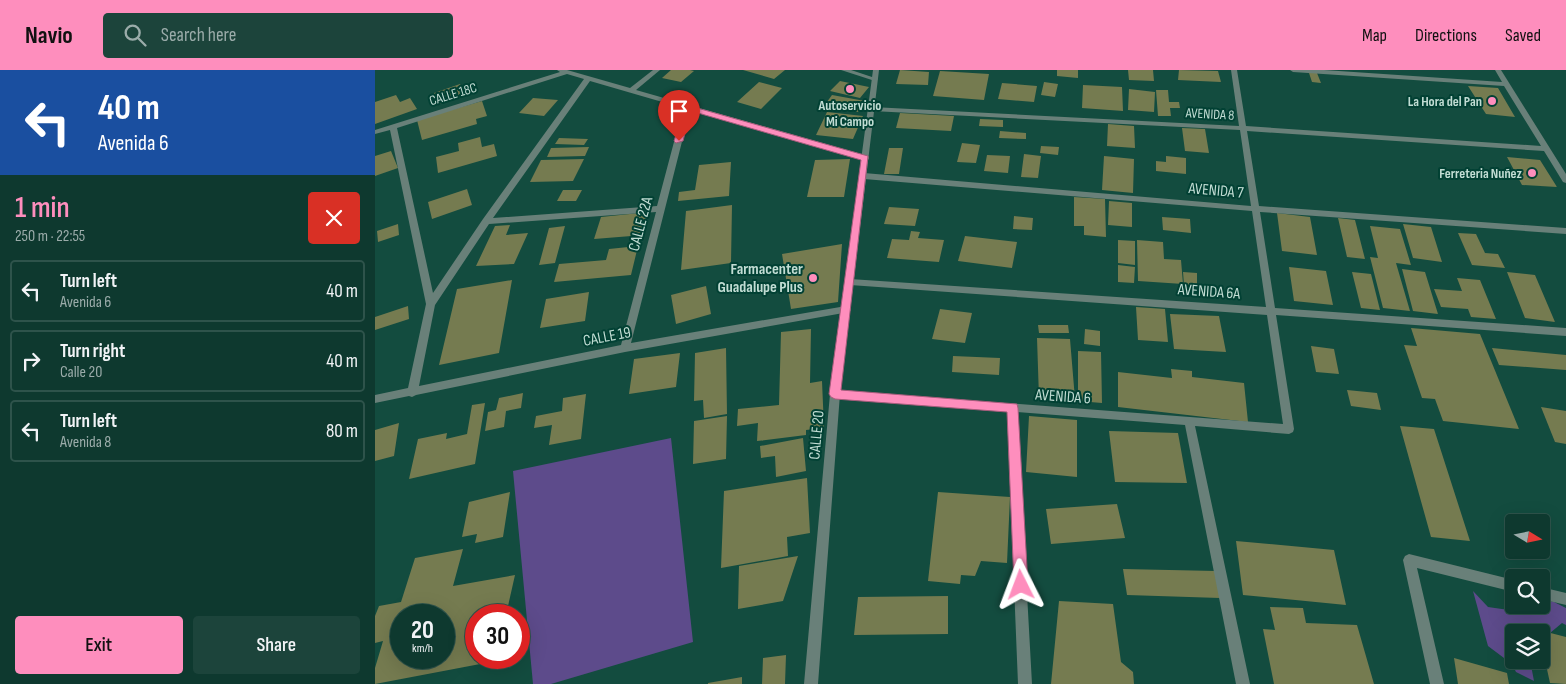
<!DOCTYPE html>
<meta charset="utf-8">
<style>
:root{--surface:#0e392f;--page:#1c443b;--text:#f1f3f6;--muted:#9bacaa;--line:#2e534b;--accent:#fe8ebd}
body{margin:0;font-family:"Sofia Sans Condensed",sans-serif;background:var(--page);color:var(--text);height:100vh;display:flex;flex-direction:column;font-size:19px;white-space:nowrap}
*{box-sizing:border-box;margin:0}
p{font-size:16px;color:var(--muted)}
.icon{flex:none;width:28px;height:28px;fill:none;stroke:currentColor;stroke-width:2;stroke-linecap:round;stroke-linejoin:round}
.map{position:relative;flex:1;overflow:hidden}
.sheet{display:flex;flex-direction:column;background:var(--surface);width:375px}
.sheet>*{flex:none}
.banner{background:#1a4fa0;color:#fff;overflow:hidden}
.needle{width:32px;rotate:100deg}
.controls{position:absolute;left:1130px;top:444px;display:grid;gap:10px}
.controls a{display:grid;place-items:center;width:45px;height:45px;border-radius:5px;background:var(--surface);box-shadow:0 5px 20px #0002,0 0 0 1px var(--line);font-size:25px}
.speed{position:absolute;left:15px;top:534px;display:flex;gap:10px;font-size:25px;font-weight:700;text-align:center}
.speed>*{display:grid;place-content:center;width:65px;height:65px;border-radius:50%;background:var(--surface);box-shadow:0 5px 20px #0002,0 0 0 1px var(--line);line-height:1}
.speed small{font-size:12px;font-weight:400}
.speed .limit{border:8px solid #d22;background:#fff;color:#111}
.pin{position:absolute;display:grid;place-items:center;width:42px;height:42px;color:#fff;margin:-51px -21px;border-radius:50% 50% 50% 0;rotate:-45deg;box-shadow:0 0 5px #0007}
.pin .icon{rotate:45deg}
.me{position:absolute;width:55px;margin:-28px;rotate:357deg;stroke-linejoin:round;filter:drop-shadow(0 0 4px #0008)}
.turn{display:flex;align-items:center;gap:18px;height:105px;padding:0 15px;font-size:22px}
.turn .icon{width:65px;height:65px;stroke-width:2.5}
.turn b{display:block;font-size:35px;line-height:42px}
.round{display:grid;place-items:center;flex:none;width:52px;height:52px;border-radius:5px;background:var(--page)}
.overview{display:flex;align-items:center;justify-content:space-between;height:85px;padding:0 15px}
h1{font-size:30px;font-weight:600;line-height:38px;color:var(--accent)}
.button{display:flex;gap:10px;margin-top:auto;padding:10px 15px}
.button a{flex:1;height:58px;border-radius:5px;background:var(--accent);color:#111;font-size:20px;font-weight:600;line-height:58px;text-align:center}
.button a+a{background:var(--page);color:var(--text)}
ul{padding:0;list-style:none}
li{display:flex;align-items:center;gap:15px;height:62px;margin:0 10px 8px;padding:0 5px;border:2px solid var(--line);border-radius:5px}
li div{flex:1}
li b{display:block;font-size:19px}
li em{font-style:normal}
header{display:flex;align-items:center;gap:30px;box-sizing:border-box;height:70px;padding:0 25px;background:var(--accent);color:#111}
header strong{font-size:24px}
nav{display:flex;gap:28px;margin-inline-start:auto;font-size:18px}
.search{width:350px;height:45px;background:var(--page);display:flex;align-items:center;gap:12px;box-sizing:border-box;padding:0 18px;border-radius:5px;color:var(--muted);font-size:19px}
main{display:flex;flex:1;min-height:0}
.map>svg:first-child{display:block}
.green{fill:#5d4b8b}
.building{fill:#757b50;fill-rule:evenodd}
.lines{fill:none;stroke-linecap:round;stroke-linejoin:round}
.minor{fill:#698079;fill-rule:evenodd}
.tertiary{fill:#698079;fill-rule:evenodd}
.route{fill:#fe8ebd;stroke:#a55c7b}
.poi-dot{fill:#fe8ebd;stroke:#024134;stroke-width:2}
.labels{text-anchor:middle;dominant-baseline:central;stroke-width:4;stroke-linejoin:round;paint-order:stroke}
.far-street-label{font-size:14px;fill:#c1dcd3;stroke:#024134}
.far-poi-label{font-size:14px;font-weight:bold;fill:#c1dcd3;stroke:#024134;text-anchor:end}
.street-label{font-size:16px;fill:#c1dcd3;stroke:#024134}
.poi-label{font-size:16px;font-weight:bold;fill:#c1dcd3;stroke:#024134;text-anchor:end}
</style>
<header>
<strong>Navio</strong>
<div class="search"><svg class="icon" aria-label="search" viewBox="0 0 24 24"><circle cx="10" cy="10" r="6"/><path d="M15 15l6 6"/></svg>Search here</div>
<nav><a>Map</a><a>Directions</a><a>Saved</a></nav>
</header>
<main>
<section class="sheet">
<div class="banner">
<div class="turn"><svg class="icon" aria-label="left" viewBox="0 0 24 24"><path d="M17 20v-9H6M10 6l-5 5 5 5"/></svg><div><b>40 m</b>Avenida 6</div></div>
</div>
<div class="overview"><div><h1>1 min</h1><p>250 m · 22:55</p></div><a class="round" style="background:#d93025;color:#fff"><svg class="icon" aria-label="close" viewBox="0 0 24 24"><path d="M6 6l12 12M18 6L6 18"/></svg></a></div>
<ul>
<li><svg class="icon" aria-label="left" viewBox="0 0 24 24"><path d="M17 20v-9H6M10 6l-5 5 5 5"/></svg><div><b>Turn left</b><p>Avenida 6</p></div><em>40 m</em></li>
<li><svg class="icon" aria-label="right" viewBox="0 0 24 24"><path d="M7 20v-9h11M14 6l5 5-5 5"/></svg><div><b>Turn right</b><p>Calle 20</p></div><em>40 m</em></li>
<li><svg class="icon" aria-label="left" viewBox="0 0 24 24"><path d="M17 20v-9H6M10 6l-5 5 5 5"/></svg><div><b>Turn left</b><p>Avenida 8</p></div><em>80 m</em></li>
</ul>
<div class="button"><a>Exit</a><a>Share</a></div>
</section>
<div class="map">
<svg width="1191" height="614" viewBox="0 0 1191 614">
<rect width="100%" height="100%" fill="#134c3f"/>
<path class="green" d="M296 368 318 572 176 614H158L138 401Z
M1098 521 1113 537 1134 540 1139 534 1166 535V529L1179 532 1191 538V555L1187 553 1175 563 1151 554 1149 562H1139V590H1155L1159 611 1141 602 1137 594 1113 576Z"/>
<path class="building" d="M296 0H315L319 1 306 12 287 8Z
M368 0H410L399 9Z
M525 0 554 2 553 15 521 14Z
M682 0H703V8L682 6Z
M753 0H778L779 11 754 10Z
M804 0 843 1 846 12 803 10Z
M565 1 614 4 609 30 558 26Z
M934 3H942L946 13 937 12Z
M465 11 494 17 485 28 455 21Z
M384 12 407 18 386 39 362 32Z
M669 12 683 14 680 27 666 25Z
M627 13 662 16 659 32 623 29Z
M85 14 93 24 66 34 59 23Z
M708 15 747 17 748 41 707 38Z
M1093 16 1123 18 1140 47 1111 44Z
M754 19 780 22 779 42 753 40Z
M781 20H793L794 32H804L805 38H795L796 46H783Z
M21 25 25 32 35 28 42 39 0 54V32Z
M457 25 490 31 483 42 449 36Z
M158 28 183 30 169 46 144 43Z
M107 31 112 46 101 49 102 54 47 70 42 50Z
M452 42 488 46 478 69 441 65Z
M525 43 579 46 576 61 521 58Z
M605 49 628 50V57L604 56Z
M733 54 759 56 760 78 732 76Z
M807 58 830 59 834 83 810 81Z
M625 61 651 63V69L624 68Z
M105 67 107 77 119 74 122 86 63 103 61 87 84 81 83 73Z
M184 68 213 69 209 75 180 74Z
M587 73 605 75 601 93 582 92Z
M666 76 684 77 683 85 665 83Z
M214 77 210 86 172 87 176 78Z
M514 78H528L524 104H509Z
M16 81 23 98 0 106V86Z
M649 84 666 86 663 108 646 107Z
M612 85 635 86 633 103 609 101Z
M729 86 759 89 758 123 727 120Z
M791 86 811 88V104L781 101V91L791 92Z
M1132 87 1165 90 1182 117 1147 115Z
M209 89 198 111 155 112 166 90Z
M475 89 469 127H432L440 90Z
M356 92 354 126 303 131 304 122 320 120 324 95Z
M92 119 97 135 57 149 53 132Z
M188 120H207L201 131H182Z
M699 127 730 129 731 167 709 165V156H699Z
M734 131 757 133V157L733 155Z
M357 135 356 193 306 200 311 141Z
M514 137 544 139 540 156 509 154Z
M274 142 269 165 219 169 226 147Z
M902 143 935 147 942 185 907 181Z
M639 146 658 148 657 160 638 159Z
M787 147 815 149 816 163 788 160Z
M963 148 980 150 990 189 972 187Z
M23 154 24 165 3 172 2 161Z
M1028 154 1056 157 1067 192 1038 188Z
M135 155 131 165 153 163 139 194 101 196 120 156Z
M190 156 180 193 164 195 174 158Z
M995 156 1025 159 1036 195 1021 193 1035 241 1008 238 995 187 1003 188Z
M536 161 545 162 543 168 569 170 564 192 512 188 517 169 534 170Z
M1083 163 1101 164 1110 183 1123 184 1130 198 1097 195Z
M590 166 642 172 637 198 583 191Z
M743 170 760 171V195L743 193Z
M762 170 788 172 789 189 806 190 808 214 763 211Z
M467 174 463 232 416 239 407 184Z
M263 176 256 205 179 212 184 194 231 190 234 179Z
M743 195 760 197 759 213 743 212Z
M914 197 951 201 958 235 919 231Z
M1027 199 1050 202 1063 244 1038 241Z
M808 202 822 203V217L809 215Z
M977 202 996 204 1005 240 986 238Z
M1132 202 1160 205 1180 252 1150 248Z
M1082 208 1105 210 1121 249 1096 247 1093 239 1066 237 1059 219 1087 221Z
M137 210 124 283 64 295 82 219Z
M331 216 336 244 301 254 296 225Z
M214 222 210 251 165 258 171 229Z
M33 236 34 249 0 260V247Z
M761 237 790 239 793 272 763 270Z
M565 239 597 243 590 273 557 269Z
M795 244 844 246 851 282 799 279Z
M663 255H693L694 263H664Z
M1036 258 1105 264 1144 359 1068 351 1060 329 1047 328 1029 275 1042 276Z
M436 259 435 313 447 311 449 358 431 360V365L382 371 383 353 362 356 363 339 404 335 406 262Z
M710 259 725 261V276L709 274Z
M662 268 695 269 700 329 664 328Z
M936 276 959 279 964 304 941 302Z
M351 278 352 344 329 348 328 330 319 331 320 283Z
M1117 278 1191 285V300L1124 295Z
M703 281 726 282 727 333 703 331Z
M305 283 301 317 254 324 259 289Z
M578 286 625 288 624 305 577 302Z
M796 299 817 301V307L869 313 873 352 743 337V302L797 308Z
M972 320 1002 323 1006 340 976 336Z
M148 323 146 338 131 341 129 357 110 361 113 342 121 340 124 328Z
M211 324 206 369 174 375 177 355 159 358 161 346 187 341 188 328Z
M110 333 100 394 34 409 43 369 72 363 71 369 92 364 97 335Z
M1166 337 1191 341V374L1180 372Z
M352 346 351 389 318 394 319 351Z
M654 346 702 350V407L651 402Z
M24 353 19 386 0 391V360Z
M1025 356 1059 359 1095 471 1056 467Z
M734 361 803 363 812 413 740 412Z
M428 368 431 401 401 407 400 386 386 388 385 376Z
M432 408 435 463 412 467 413 486 346 498 349 421Z
M135 422 128 467 100 473 102 464 87 467 94 432Z
M563 422 635 427 632 493 606 491 600 506 586 505 585 514 553 511Z
M742 434 750 468 676 474 671 439Z
M861 471 959 480 971 535 868 525Z
M88 479 78 516 140 505 131 545H101V588H122L121 591 0 614V598L8 571 0 573V546L4 536 26 532 40 488ZM26 545H69V588H26Z
M423 486 408 531 363 539 364 496Z
M748 499 841 501 845 528 752 525Z
M573 526V564L479 565 483 527Z
M684 531 738 534 746 592 758 602 759 614H676Z
M895 537 928 538 931 553 982 555 999 614H899L888 559 900 560Z
M1164 560 1191 567V614L1175 613 1166 572V562Z
M411 585 410 614H387L388 588Z
M1079 588 1132 603 1134 614H1083Z
M367 607V614H333V613Z"/>
<g class="lines">
<path class="minor" d="M182 0H192L255 18 278 0H285L261 20 493 86 494 88 493 90H487L315 40 256 273 471 236 476 240 474 242 250 282 41 325 37 327 34 326 0 333V325L33 318 51 234 15 60 0 64V60L185 2ZM192 4 209 9 108 149 58 223 22 58ZM215 11 308 38 282 136 118 148ZM281 142 246 275 44 316 60 235 114 154Z
M466 0H476L503 9 500 11Z
M856 0H862L871 56 1166 76 1129 16 918 2 915 0H949L1127 12 1120 0H1126L1191 104V113L1188 112 1169 81 872 61 884 136 1191 158V164L885 142 900 238 1191 258V266L901 245 919 359 918 362 914 364 820 356 875 614H861L810 355 642 342 657 614H643L632 342 460 328 456 327 455 324 456 321 460 320 908 354 892 245 475 215 471 212 475 209 891 237 877 141 489 109 485 106 489 103 876 136 865 60 497 41 493 39 497 37 864 56Z
M1034 484 1139 510V522L1042 498 1069 614H1055L1028 490 1030 486Z
M1166 517 1191 523V535L1166 529Z"/>
<path class="tertiary" d="M498 0H504L465 324 443 614H429L455 324Z"/>
</g>
<path class="route" d="M310 36H315L493 86 466 320 642 334 643 338 653 515 651 520 646 522 641 520 639 515 632 342 460 329 456 327 454 324 486 90 316 41 308 71 301 73 299 71Z"/>
<g class="poi-dot">
<circle cx="475" cy="19" r="5"/>
<circle cx="1117" cy="31" r="5"/>
<circle cx="1157" cy="103" r="5"/>
<circle cx="438" cy="208" r="5"/>
</g>
<g class="labels">
<g class="far-street-label">
<text transform="translate(78 24) rotate(-17)">CALLE 18C</text>
<text transform="translate(835 44) rotate(3)">AVENIDA 8</text>
</g>
<g class="far-poi-label">
<text x="1107" y="31">La Hora del Pan</text>
<text x="475" y="35" text-anchor="middle">Autoservicio<tspan x="475" dy="16">Mi Campo</tspan></text>
<text x="1147" y="103">Ferreteria Nuñez</text>
</g>
<g class="street-label">
<text transform="translate(841 121) rotate(5)">AVENIDA 7</text>
<text transform="translate(266 154) rotate(-75)">CALLE 22A</text>
<text transform="translate(834 222) rotate(4)">AVENIDA 6A</text>
<text transform="translate(232 267) rotate(-11)">CALLE 19</text>
<text transform="translate(688 327) rotate(4)">AVENIDA 6</text>
<text transform="translate(442 365) rotate(-85)">CALLE 20</text>
</g>
<g class="poi-label">
<text x="428" y="199">Farmacenter<tspan x="428" dy="18">Guadalupe Plus</tspan></text>
</g>
</g>
</svg>
<div class="controls">
<a><svg class="needle" viewBox="-14 -14 28 28"><path d="M0-13l5 13h-10z" fill="#e53935"/><path d="M0 13l5-13h-10z" fill="#9bacaa"/></svg></a>
<a><svg class="icon" aria-label="search" viewBox="0 0 24 24"><circle cx="10" cy="10" r="6"/><path d="M15 15l6 6"/></svg></a>
<a><svg class="icon" aria-label="layers" viewBox="0 0 24 24"><path d="M12 4l9 5-9 5-9-5zM3 14l9 5 9-5"/></svg></a>
</div>
<div class="speed"><div>20<small>km/h</small></div><div class="limit">30</div></div>
<div class="pin" style="left:304px;top:71px;background:#d93025"><svg class="icon" aria-label="arrive" viewBox="0 0 24 24"><path d="M6 21V4h12l-3 4 3 4H6"/></svg></div>
<svg class="me" style="left:646px;top:515px" viewBox="-20 -20 40 40"><path d="M0-17L14 15 0 8-14 15z" fill="#fe8ebd" stroke="#fff" stroke-width="4"/></svg>
</div>
</main>
